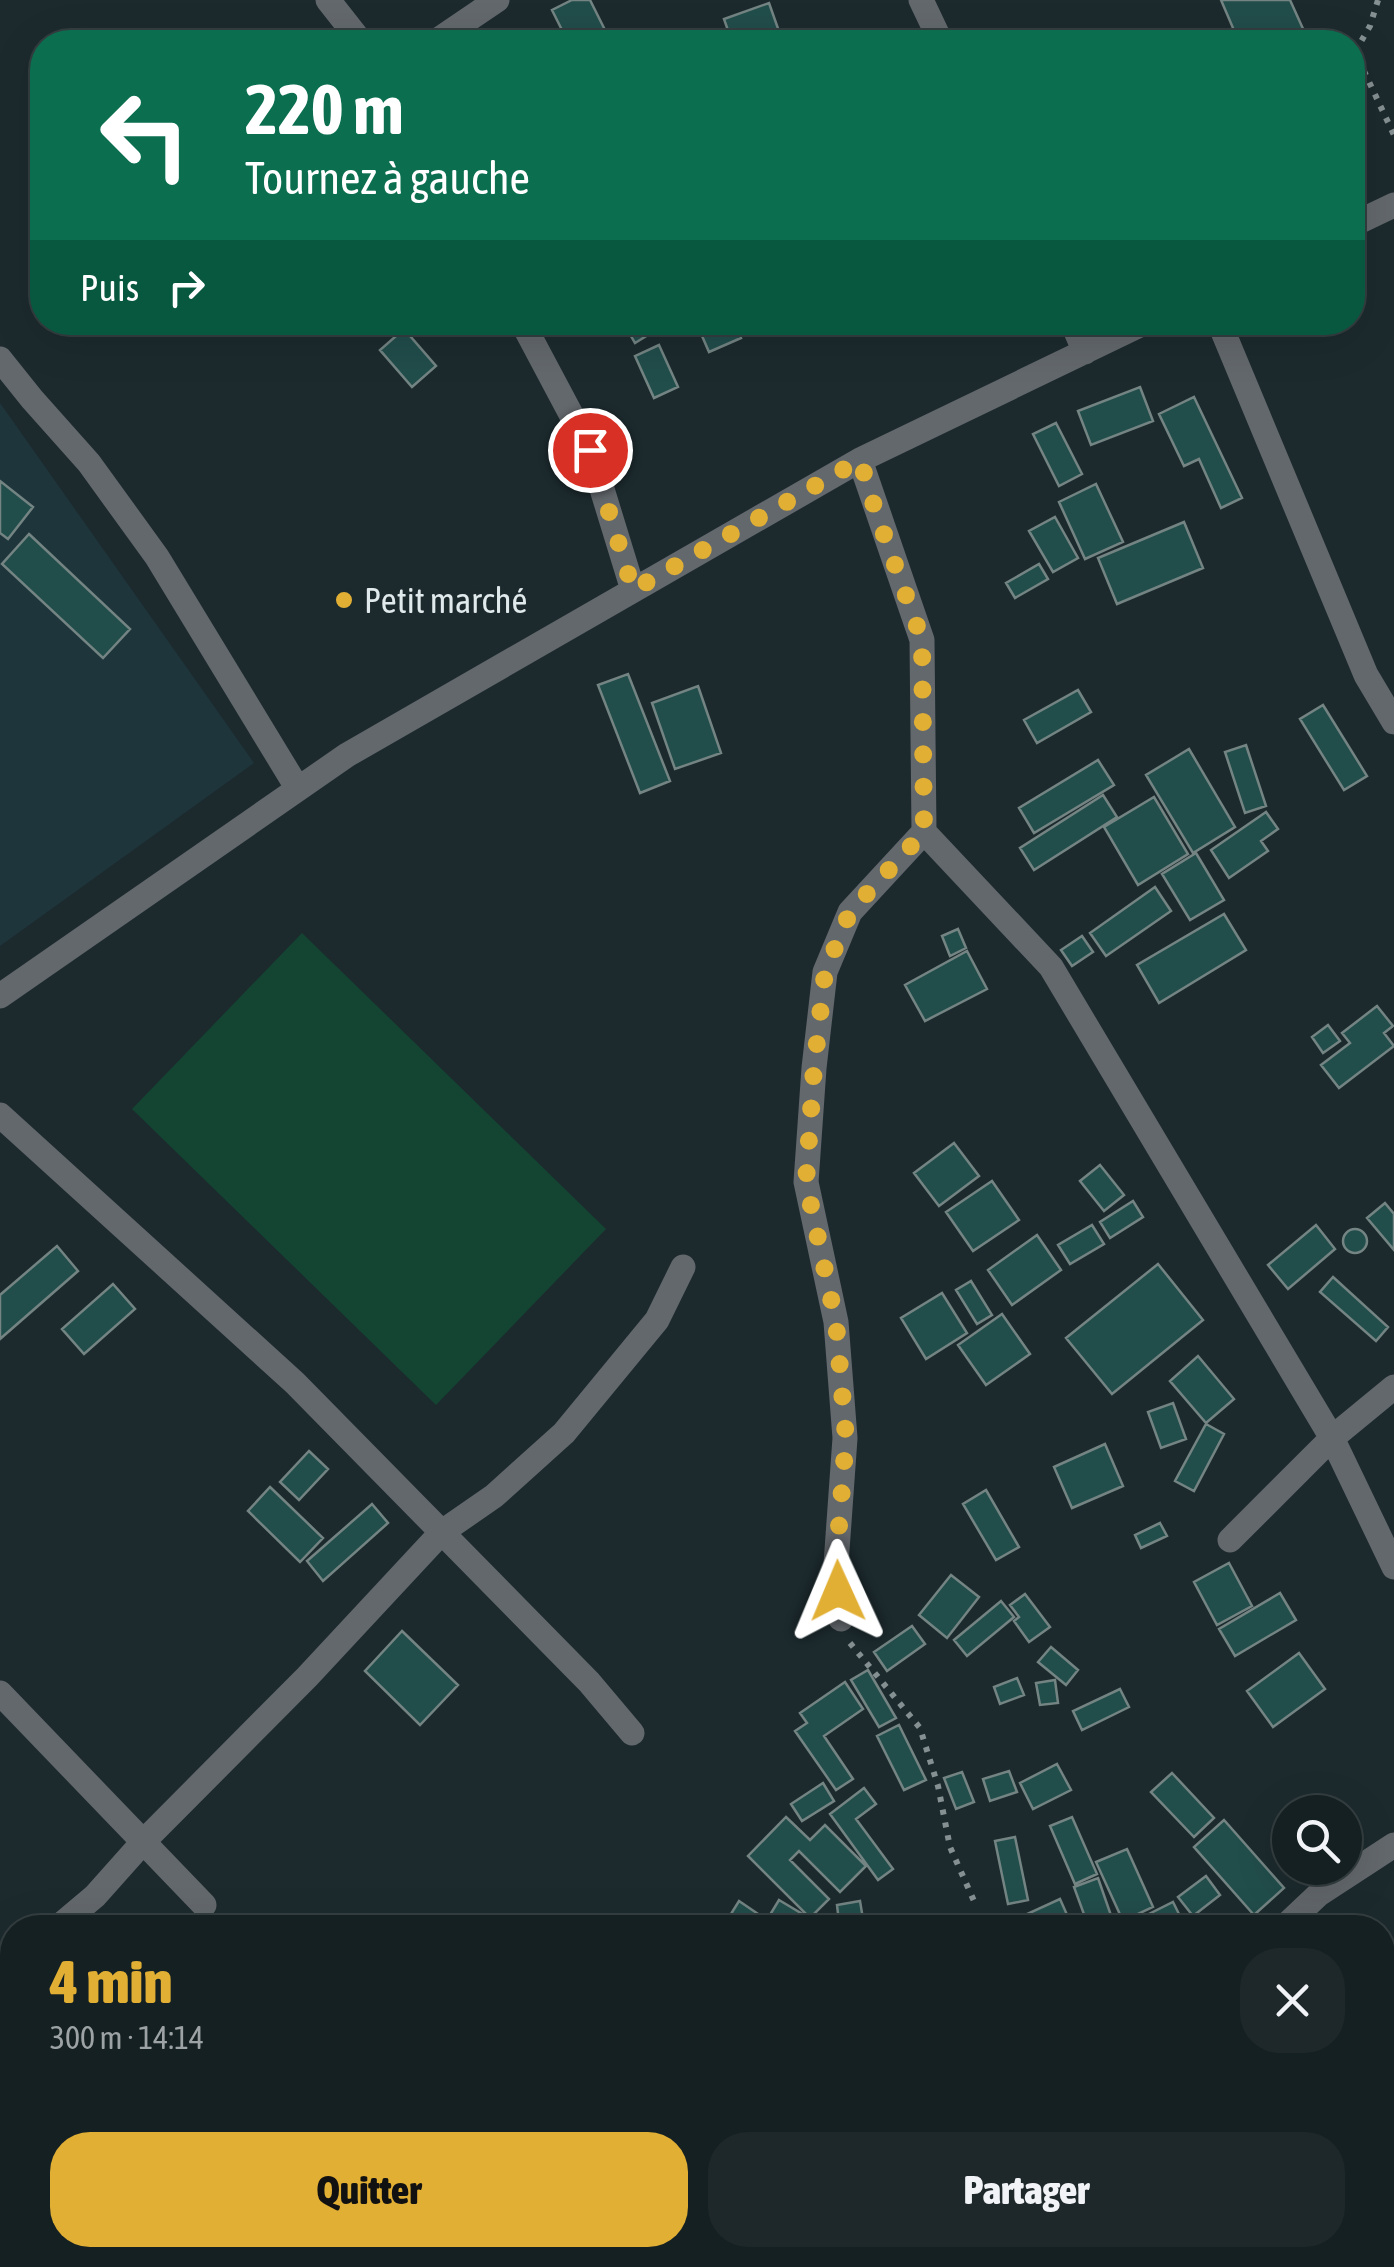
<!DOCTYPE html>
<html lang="fr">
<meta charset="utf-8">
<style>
:root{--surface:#152022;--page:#1e282a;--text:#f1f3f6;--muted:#9da3a5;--line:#343e40;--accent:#e1af34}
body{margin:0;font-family:"Asap Condensed",sans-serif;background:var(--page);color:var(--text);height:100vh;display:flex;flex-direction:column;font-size:38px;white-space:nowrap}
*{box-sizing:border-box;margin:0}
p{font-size:32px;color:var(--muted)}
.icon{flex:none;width:55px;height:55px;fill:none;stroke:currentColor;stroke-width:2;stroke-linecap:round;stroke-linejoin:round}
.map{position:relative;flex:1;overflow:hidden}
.panel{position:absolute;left:0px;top:1915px;width:1395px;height:352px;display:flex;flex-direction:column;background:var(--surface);border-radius:40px 40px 0 0;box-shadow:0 10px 40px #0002,0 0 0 2px var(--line)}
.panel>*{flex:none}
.hud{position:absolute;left:30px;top:30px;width:1335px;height:305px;border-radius:40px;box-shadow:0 10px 40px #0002,0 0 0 2px var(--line);background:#0b6e4f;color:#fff;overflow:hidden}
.buttons{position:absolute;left:1272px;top:1795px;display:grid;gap:20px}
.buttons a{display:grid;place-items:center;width:90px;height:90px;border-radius:50%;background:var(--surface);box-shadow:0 10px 40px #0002,0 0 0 2px var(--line);font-size:50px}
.pin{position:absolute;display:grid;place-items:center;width:85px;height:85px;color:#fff;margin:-42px;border:5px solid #fff;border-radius:50%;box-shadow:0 2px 10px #0007}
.me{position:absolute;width:110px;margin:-55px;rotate:359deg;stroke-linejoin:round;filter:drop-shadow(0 0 8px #0008)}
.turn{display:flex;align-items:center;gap:35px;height:210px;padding:0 50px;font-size:45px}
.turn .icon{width:130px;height:130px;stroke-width:2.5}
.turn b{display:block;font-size:70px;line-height:85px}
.then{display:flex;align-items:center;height:95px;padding:0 50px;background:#0003;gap:20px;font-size:38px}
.round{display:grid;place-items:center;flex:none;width:105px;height:105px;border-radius:40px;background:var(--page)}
.head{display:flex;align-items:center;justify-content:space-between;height:170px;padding:0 50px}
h1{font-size:60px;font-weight:800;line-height:75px;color:var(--accent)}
.cta{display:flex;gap:20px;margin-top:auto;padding:20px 50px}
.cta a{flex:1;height:115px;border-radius:40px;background:var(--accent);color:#111;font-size:40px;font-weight:800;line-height:115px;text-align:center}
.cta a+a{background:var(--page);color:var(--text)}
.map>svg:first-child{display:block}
.built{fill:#1e353b}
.green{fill:#144432}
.building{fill:#214d4b;stroke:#738483;stroke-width:2.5}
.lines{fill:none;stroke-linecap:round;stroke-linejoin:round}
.path{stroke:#859093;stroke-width:6;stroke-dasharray:5 8;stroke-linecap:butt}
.minor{stroke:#63686d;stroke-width:25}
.route{stroke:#e1af34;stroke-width:18;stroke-dasharray:0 32.4}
.poi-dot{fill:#e1af34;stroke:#1c2a2e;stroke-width:4}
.labels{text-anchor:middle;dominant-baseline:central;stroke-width:8;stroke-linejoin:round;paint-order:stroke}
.poi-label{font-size:35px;fill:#e0e9eb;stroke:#1c2a2e;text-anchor:start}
</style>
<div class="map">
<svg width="1394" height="2267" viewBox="0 0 1394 2267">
<rect width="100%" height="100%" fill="#1c2a2e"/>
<path class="built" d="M0 403 254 763 0 946Z"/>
<path class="green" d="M302 933 606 1229 436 1405 132 1109Z"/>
<path class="building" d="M572 0H590L611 42H568L552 10Z
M1221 0H1290L1309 42H1239Z
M769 3 781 37 765 42H732L724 19Z
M623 322H669L635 343Z
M696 322H734L741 338 709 352Z
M404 329 436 366 412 387 380 350Z
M659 345 678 387 654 398 635 356Z
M1140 387 1153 421 1091 445 1078 411Z
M1194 397 1242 498 1221 508 1199 459 1184 466 1159 414Z
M1056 423 1082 474 1059 486 1033 434Z
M0 481 33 507 8 539 0 533Z
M1096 484 1123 542 1085 559 1059 502Z
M1055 517 1078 558 1053 572 1029 531Z
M1184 522 1203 568 1117 604 1098 558Z
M29 534 130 629 103 658 2 564Z
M1039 564 1048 579 1015 598 1006 583Z
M628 674 670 781 640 793 598 685Z
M698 686 721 753 675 769 652 703Z
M1078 690 1091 712 1037 743 1024 720Z
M1323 705 1367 776 1344 790 1300 719Z
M1246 745 1266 806 1245 813 1225 752Z
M1189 749 1235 827 1193 853 1146 775Z
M1098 760 1114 785 1034 833 1019 808Z
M1103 795 1117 817 1034 870 1020 848Z
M1154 797 1188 854 1138 885 1104 827Z
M1266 812 1278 829 1261 841 1268 851 1229 878 1211 850Z
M1196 853 1224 900 1190 920 1162 874Z
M1155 887 1171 911 1106 956 1090 933Z
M1224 914 1246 950 1159 1003 1137 965Z
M958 929 966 948 950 956 942 936Z
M1082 936 1093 952 1072 966 1061 950Z
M967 951 987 989 925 1021 905 985Z
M1377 1006 1393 1026 1384 1033 1394 1046 1339 1088 1321 1065 1350 1043 1342 1033Z
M1328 1025 1340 1041 1323 1053 1312 1037Z
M954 1143 979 1176 939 1206 914 1173Z
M1100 1165 1124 1195 1104 1211 1080 1181Z
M992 1181 1019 1220 973 1251 946 1212Z
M1133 1201 1143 1217 1110 1238 1100 1222Z
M1385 1203 1394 1214V1250L1367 1218Z
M1092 1225 1104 1244 1070 1264 1058 1245Z
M1316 1225 1335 1249 1288 1289 1268 1265Z
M1343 1241a12 12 0 1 1 24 0a12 12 0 1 1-24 0Z
M1037 1235 1061 1270 1012 1305 988 1270Z
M57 1246 78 1271 0 1339V1295Z
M1158 1264 1203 1320 1112 1394 1066 1338Z
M1333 1277 1388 1327 1376 1341 1320 1292Z
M971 1281 992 1315 977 1324 956 1290Z
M113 1284 135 1309 84 1354 62 1329Z
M942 1293 967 1333 926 1359 901 1318Z
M1002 1314 1030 1354 986 1385 958 1345Z
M1198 1356 1234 1399 1206 1423 1170 1381Z
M1173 1403 1186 1439 1161 1448 1148 1412Z
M1206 1424 1224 1434 1194 1491 1175 1481Z
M1105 1444 1123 1486 1072 1508 1054 1467Z
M309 1451 328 1469 299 1500 280 1482Z
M270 1487 323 1538 300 1562 248 1511Z
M986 1490 1019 1547 996 1560 963 1504Z
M372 1504 388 1523 323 1581 307 1561Z
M1160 1523 1167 1536 1141 1548 1135 1535Z
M1229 1563 1252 1606 1217 1625 1194 1582Z
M951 1575 979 1597 947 1638 919 1615Z
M1280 1593 1296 1620 1235 1656 1219 1629Z
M1025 1594 1050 1627 1029 1642 1014 1621 1019 1617 1010 1605Z
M1001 1601 1014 1617 967 1656 954 1640Z
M912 1626 925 1644 887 1671 874 1652Z
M402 1631 458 1685 420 1725 365 1671Z
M1051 1647 1078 1670 1066 1685 1038 1662Z
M1299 1653 1325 1689 1273 1727 1247 1691Z
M868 1670 896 1718 879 1727 851 1680Z
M1017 1678 1024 1695 1000 1704 994 1687Z
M1055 1680 1058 1703 1040 1705 1036 1683Z
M845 1682 863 1709 824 1736 853 1779 836 1790 795 1731 807 1723 800 1713Z
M1120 1689 1129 1707 1082 1730 1073 1711Z
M899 1725 926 1780 904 1790 877 1736Z
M1057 1764 1071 1790 1033 1809 1020 1783Z
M1009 1771 1017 1792 990 1801 983 1779Z
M962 1772 974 1802 956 1809 944 1778Z
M1172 1773 1214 1818 1194 1837 1151 1792Z
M823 1783 834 1801 802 1821 791 1804Z
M864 1788 876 1804 856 1819 893 1869 878 1880 830 1814Z
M786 1817 810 1840 825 1825 866 1866 840 1892 799 1851 790 1860 829 1899 810 1918 748 1856Z
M1072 1817 1097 1874 1075 1884 1050 1826Z
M1224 1820 1284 1888 1254 1915 1194 1847Z
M1015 1837 1028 1900 1008 1904 995 1841Z
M1127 1849 1153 1907 1123 1921 1096 1862Z
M1206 1876 1220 1895 1193 1916 1178 1897Z
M1098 1878 1114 1924 1104 1928H1089L1074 1887Z
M1060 1899 1072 1926 1017 1928 1014 1920Z
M779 1900 804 1915 796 1928H762Z
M739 1901 764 1918 758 1928H734L726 1922Z
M860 1901 863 1919 839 1922 837 1905Z
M1173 1902 1185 1926 1123 1928V1927Z
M11 2074 12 2104 0 2111V2080Z"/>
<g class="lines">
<path class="path" d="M1378 0 1370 26 1355 52 1394 135
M850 1643 920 1728 938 1786 950 1847 974 1901"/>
<path class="minor" d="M328 0 361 42
M921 0 941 42
M435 42 497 0
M1352 225 1394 205
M522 322 590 450 633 590
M1072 322 1085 352
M1219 322 1366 675 1394 722
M0 359 32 399 89 463 157 557 298 789
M860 460 922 640 924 832 1051 967 1332 1438 1394 1567
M0 996 347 755 860 460 1146 322
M0 1115 295 1383 589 1682 632 1733
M1230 1540 1332 1438 1394 1387
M841 1619 836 1564 845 1438 836 1322 806 1182 814 1068 825 972 850 912 924 832
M0 1693 204 1905
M57 1928 95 1896 144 1841 307 1677 442 1532 494 1496 564 1433 657 1320 683 1267
M1283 1928 1319 1894 1394 1845
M0 1974 12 1964
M914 2267 929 2255"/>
</g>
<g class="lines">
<path class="route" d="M590 450 633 590 860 460 876 512 922 640 924 832 850 912 825 972 814 1068 806 1182 836 1322 846 1438 836 1564 838 1591"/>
</g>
<circle class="poi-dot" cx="344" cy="600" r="10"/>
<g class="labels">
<g class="poi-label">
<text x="364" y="600">Petit marché</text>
</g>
</g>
</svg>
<div class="buttons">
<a><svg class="icon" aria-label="search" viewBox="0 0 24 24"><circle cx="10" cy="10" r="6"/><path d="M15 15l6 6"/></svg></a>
</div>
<div class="pin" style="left:590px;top:450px;background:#d93025"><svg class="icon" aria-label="arrive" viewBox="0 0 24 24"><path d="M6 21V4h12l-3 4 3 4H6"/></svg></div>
<svg class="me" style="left:838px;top:1591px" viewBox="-20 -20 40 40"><path d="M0-17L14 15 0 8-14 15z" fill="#e1af34" stroke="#fff" stroke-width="4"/></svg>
<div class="hud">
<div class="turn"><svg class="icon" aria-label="left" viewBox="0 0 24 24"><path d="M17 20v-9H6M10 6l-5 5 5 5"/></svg><div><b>220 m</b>Tournez à gauche</div></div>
<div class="then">Puis<svg class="icon" aria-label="right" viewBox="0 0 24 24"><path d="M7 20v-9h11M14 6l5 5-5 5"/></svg></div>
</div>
<section class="panel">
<div class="head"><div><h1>4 min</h1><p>300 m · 14:14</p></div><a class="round"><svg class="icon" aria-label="close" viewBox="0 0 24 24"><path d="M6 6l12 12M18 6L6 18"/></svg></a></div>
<div class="cta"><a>Quitter</a><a>Partager</a></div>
</section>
</div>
